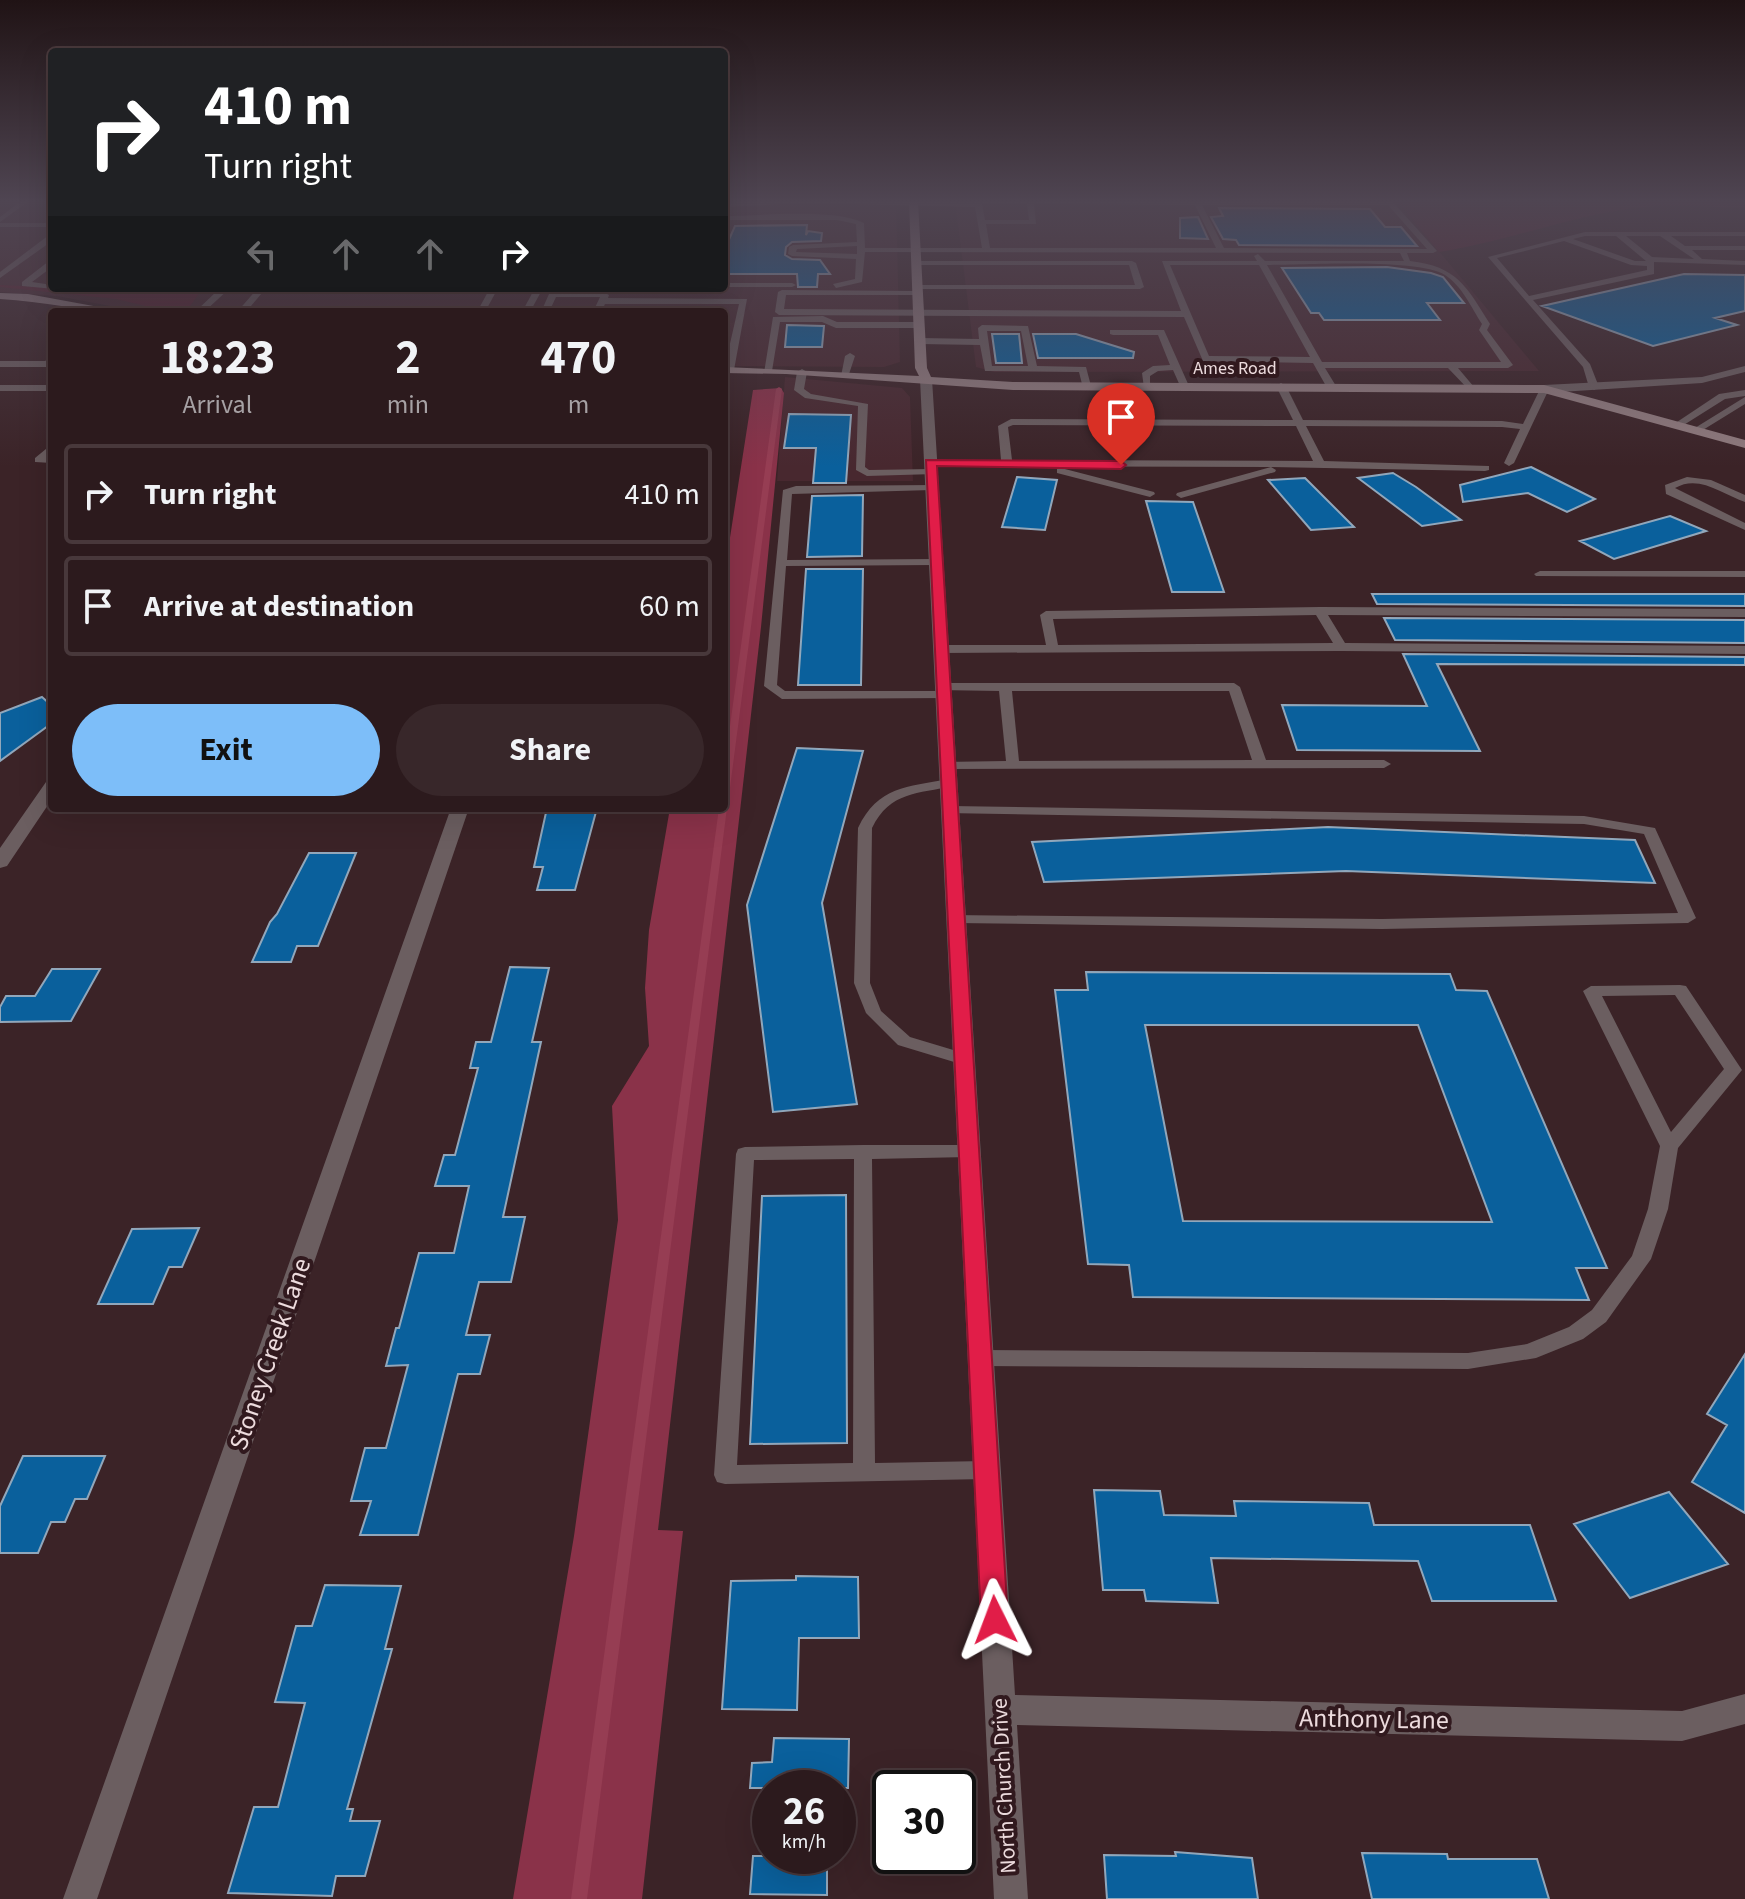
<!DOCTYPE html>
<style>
:root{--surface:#2c1a1d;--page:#38272a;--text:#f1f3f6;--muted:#a6a1a4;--line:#48383b;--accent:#7dbef9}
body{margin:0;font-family:"Source Sans 3",sans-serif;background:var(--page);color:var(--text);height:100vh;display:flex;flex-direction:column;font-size:30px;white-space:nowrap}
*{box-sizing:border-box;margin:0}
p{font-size:26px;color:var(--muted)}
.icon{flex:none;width:44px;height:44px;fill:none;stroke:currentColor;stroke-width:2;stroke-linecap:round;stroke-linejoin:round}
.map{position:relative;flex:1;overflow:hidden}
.panel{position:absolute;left:48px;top:308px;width:680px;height:504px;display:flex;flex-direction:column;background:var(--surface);border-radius:8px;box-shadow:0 8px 32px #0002,0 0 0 2px var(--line)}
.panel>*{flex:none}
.guide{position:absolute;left:48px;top:48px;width:680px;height:244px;border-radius:8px;box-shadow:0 8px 32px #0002,0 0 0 2px var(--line);background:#202124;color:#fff;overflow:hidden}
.speed{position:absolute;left:752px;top:1770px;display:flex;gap:16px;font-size:40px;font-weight:700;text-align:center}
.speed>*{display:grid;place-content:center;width:104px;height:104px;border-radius:50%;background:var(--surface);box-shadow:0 8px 32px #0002,0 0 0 2px var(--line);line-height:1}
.speed small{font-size:20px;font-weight:400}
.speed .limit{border:4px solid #111;border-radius:12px;background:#fff;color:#111}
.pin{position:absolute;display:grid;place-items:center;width:68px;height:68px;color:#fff;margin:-82px -34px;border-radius:50% 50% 50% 0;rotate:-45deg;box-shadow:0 0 8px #0007}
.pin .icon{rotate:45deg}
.me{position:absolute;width:88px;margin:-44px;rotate:357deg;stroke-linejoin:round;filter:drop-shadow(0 0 6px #0008)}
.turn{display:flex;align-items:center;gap:28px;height:168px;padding:0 24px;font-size:36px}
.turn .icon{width:104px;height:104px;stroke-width:2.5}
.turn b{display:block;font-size:56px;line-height:68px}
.lanes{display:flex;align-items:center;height:76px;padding:0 24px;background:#0003;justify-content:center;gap:40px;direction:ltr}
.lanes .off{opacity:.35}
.eta{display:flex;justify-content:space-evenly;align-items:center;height:136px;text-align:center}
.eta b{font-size:48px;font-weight:700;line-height:56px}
.action{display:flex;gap:16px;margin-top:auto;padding:16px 24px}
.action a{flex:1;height:92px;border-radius:48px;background:var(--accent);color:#111;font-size:32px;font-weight:700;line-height:92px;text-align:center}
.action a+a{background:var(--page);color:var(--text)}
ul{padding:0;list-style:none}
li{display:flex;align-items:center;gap:24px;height:100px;margin:0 16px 12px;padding:0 8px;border:4px solid var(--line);border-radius:8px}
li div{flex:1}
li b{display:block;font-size:30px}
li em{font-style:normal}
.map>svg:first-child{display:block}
.built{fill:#48282f}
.green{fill:#58202e}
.forest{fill:#8a3249}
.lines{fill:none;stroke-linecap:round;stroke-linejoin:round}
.stream{fill:#963d53;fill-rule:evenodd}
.building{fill:#0a609c;stroke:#91a7bb;stroke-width:2;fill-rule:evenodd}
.path{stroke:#978386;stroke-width:3;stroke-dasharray:1 3;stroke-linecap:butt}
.lane{fill:#6b5e60;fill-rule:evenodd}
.street{fill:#6b5e60;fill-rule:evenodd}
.secondary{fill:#907b7e;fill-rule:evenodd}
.route{fill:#e11d48;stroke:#92132f;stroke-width:2}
.labels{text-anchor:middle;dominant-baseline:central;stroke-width:8;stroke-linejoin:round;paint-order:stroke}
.far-street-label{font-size:18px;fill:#ecdbdd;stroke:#31191e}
.street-label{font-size:22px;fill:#ecdbdd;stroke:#31191e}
.near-street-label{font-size:26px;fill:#ecdbdd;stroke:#31191e}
</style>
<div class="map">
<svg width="1745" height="1899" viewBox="0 0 1745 1899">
<rect width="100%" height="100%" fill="#3b2327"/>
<path class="built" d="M0 201H52V288H724V201H896L900 362 884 367 724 366V312H142L57 296 0 292Z
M955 201H1397L1539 371 994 372 976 367Z
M785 377 902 388 910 397 913 481H777Z"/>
<path class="green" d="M1397 201H1745V208C1704 207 1661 203 1621 210 1559 220 1500 243 1439 252Z
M0 285 90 289 95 293 201 291 190 306 171 312 116 299 0 287Z"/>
<path class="forest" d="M781 388 784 393 761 627 658 1530 683 1531 642 1899H513L574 1536 618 1220 612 1106 649 1046 645 988 649 930 670 808H724V576L753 390Z"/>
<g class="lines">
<path class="stream" d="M779 387 782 389 728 803 724 806 727 808 587 1899H571L719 808H724V770L776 389Z"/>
</g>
<path class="building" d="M1219 208 1370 209 1385 227H1401L1417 246 1239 245 1236 240 1223 239 1211 217 1223 216Z
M1198 217 1208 239 1180 238V218Z
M807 225 806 235 808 231 822 233 821 241 792 242 786 247 785 255 792 259 820 260 830 274H818L817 287H798L797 274H724L727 244 735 226Z
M1387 267 1431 273 1443 277 1464 303H1427L1440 320H1324L1319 313H1311L1282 268Z
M1684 274 1745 275V311L1715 318 1737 325 1653 346 1542 306Z
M787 325 824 326 822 347H785Z
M992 334H1019L1022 363H996Z
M1033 334H1076L1134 352 1133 358H1038Z
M789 414 851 415 846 483H813L816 448H784Z
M1531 467 1595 499 1567 512 1528 493 1463 502 1460 485Z
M1393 473 1416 487 1461 520 1422 526 1358 478Z
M1017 477 1057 480 1045 530 1002 527Z
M1305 478 1354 527 1311 530 1268 480Z
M863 495 862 556 807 557 812 496Z
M1146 501 1193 502 1224 592H1172Z
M1670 516 1706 531 1614 559 1580 541Z
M806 569H863L861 685H798Z
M1372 594H1745V606L1377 604Z
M1384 618 1745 620V643L1395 640Z
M1403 654 1745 657V665L1437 664 1480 751 1297 750 1282 705 1427 706Z
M42 697 52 706V723L0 761V713Z
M797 748 863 751 822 903 857 1104 773 1112 747 905Z
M547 808H597L575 890H537L543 867H534Z
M1328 827 1635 840 1655 883 1346 871 1044 882 1032 842Z
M309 853H356L318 946H297L291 962H252L270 922 277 914Z
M510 967 549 968 532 1042H541L503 1217H525L511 1282H479L466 1335H490L480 1374H458L418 1535H360L371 1501H351L365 1448H386L408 1365 386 1366 396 1328H399L419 1253H454L469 1186H435L444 1155H455L478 1068H470L476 1042H491Z
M52 969H100L71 1021 0 1022V1007L6 996H35Z
M1086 972 1450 974 1456 990 1487 991 1607 1268H1576L1589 1300 1133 1297 1129 1265 1088 1264 1055 990H1088ZM1145 1025H1418L1492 1222 1183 1221Z
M846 1195 847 1443 750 1444 762 1196Z
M199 1228 182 1267H169L153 1304H98L132 1229Z
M1745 1354V1513L1692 1482 1727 1425 1707 1414Z
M23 1456H105L87 1499H75L65 1522H51L38 1553H0V1506Z
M1094 1490 1160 1491 1164 1515 1236 1516 1234 1501 1369 1503 1374 1525H1530L1556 1601H1432L1418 1561 1211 1558 1218 1603 1146 1601 1144 1590H1103Z
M1669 1492 1728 1564 1630 1598 1574 1524Z
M796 1576 858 1577 859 1638H799L797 1710 722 1709 731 1581 796 1580Z
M325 1585 401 1586 385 1649H392L347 1809H353L350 1821H380L365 1876H336L332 1896 228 1893 254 1807H278L305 1703 275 1702 296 1626H312Z
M774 1738 849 1739 848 1788H750L752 1763 772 1762Z
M1175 1852 1252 1858 1258 1899H1107L1104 1855 1176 1856Z
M1362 1853 1447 1854 1448 1859H1537L1549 1899H1372Z
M753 1856H827V1895L750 1894Z"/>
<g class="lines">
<path class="path" d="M48 203H52"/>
<path class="lane" d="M21 201H29L0 222V217Z
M755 201H1392L1437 251 1433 253H1407L1410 261C1457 266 1467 287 1490 324L1487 330 1513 365 1508 368H1458L1474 387 1469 390 1448 368H1325L1336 386 1331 389 1326 386 1313 363 1203 361 1184 317 779 315 775 312 778 292 782 290 917 291 921 293 917 295H786L784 309 1181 311 1162 261H1257L1254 256 1258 254 1265 261H1404L1400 253 865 252 862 282 836 288 833 284 855 279 856 259 792 256 788 254 789 247 793 245 857 242 856 224 837 220H724V216C760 216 833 208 864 223L865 248H982L975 207 805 203 724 207V203ZM982 204H1027L1029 220H985ZM1034 204 1195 205 1216 248H990L986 224H1036ZM1202 205H1388L1427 249 1224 248ZM857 246V254L796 252 797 249ZM1170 265H1259L1310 357 1209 356ZM1267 265C1304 265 1419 258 1445 275 1462 286 1471 307 1482 324L1479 330 1501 362H1322Z
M0 223H52V227H0Z
M1585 232H1745V236H1671L1685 246H1745V250H1692L1702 259 1745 261V265L1654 262V274L1533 300 1590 364 1599 387 1594 390 1589 387 1583 367 1488 257ZM1585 236H1616L1646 261H1635L1573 239ZM1626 236H1660L1694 259 1652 257ZM1564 241 1631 265 1647 266V270L1529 296 1497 258Z
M49 235H52V241L0 278V272Z
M49 261H52V267L32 282 52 285 55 289 22 286V282Z
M913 261H1132L1136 263 1144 287 1140 289H918L915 285H1135L1129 265H916Z
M724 283H792L796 285 792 287H724Z
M121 288H230L204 312H195L217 291 125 290Z
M258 288H266L246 312H237Z
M490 288H498L485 312H477Z
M535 288H543L530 312H522Z
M553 292 605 293 609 295 608 298 747 299 734 370 729 373 724 370 739 304H605L601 312H593L600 297H556L549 312H541L549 294Z
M823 316 837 322H918L922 325 918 328H836L822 322H780L772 371 764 373 773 317Z
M982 325 1028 326 1037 366 1086 367 1091 386 1083 388 1079 372 985 371 980 345 920 344 916 341 920 338 979 339 978 328ZM987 331H1021L1028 366H992Z
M1110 330H1164L1189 386 1187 388H1181L1173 370 1158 371 1150 376V388H1144L1142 373 1153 366 1170 365 1158 335H1113L1110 334Z
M850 353 855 356 849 374 841 376 845 356Z
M52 357V364L47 367H0V361H45Z
M802 369 807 372 804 389 811 394 868 404 865 467 869 470 931 469 936 472 935 474 867 476 856 470 858 406 805 398 794 390 797 372Z
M1281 383 1286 386 1303 420 1502 421 1523 424 1541 387 1549 389 1514 463 1509 466 1504 463 1520 429 1502 427 1306 426 1324 461 1489 466V470L1485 471 1271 467 1276 470 1275 472 1181 498 1176 495 1177 493 1271 467 931 466 926 463 931 460H1001L998 426 1011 419 1293 420 1276 386ZM1013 425 1296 426 1313 461 1012 460 1008 427Z
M0 385H52V391H0Z
M1745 390V396L1725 399 1679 428 1671 426 1719 394Z
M1745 397V404L1698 433 1690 431Z
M52 444V453L48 457H52V463L35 462V458Z
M1061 468 1154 492 1155 494 1150 497 1057 473V469Z
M1687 477 1711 480 1745 495V502C1722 494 1699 474 1675 488L1745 523V530L1666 494 1665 485Z
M936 485 937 487 932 490 792 494 787 560 936 559 942 562 936 565 786 566 777 685 785 691H944L949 692V698L782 699 764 686 783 490 796 486Z
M1540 571H1745V577L1536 576 1534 574Z
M1320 607 1745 609V617L1328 615 1345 643 1745 646V654L1341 651 941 653 935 649 941 645H1046L1040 615 1046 611ZM1316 615 1333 643 1058 645 1053 619Z
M943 683H1234L1240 687 1266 760H1384L1391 764 1384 768 948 769 943 768 941 765 943 762 1006 761 999 691 938 690V684ZM1012 691H1229L1252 760 1019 761Z
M948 779 955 783 953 786C918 794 890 791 872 828L870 983 881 1011 910 1037 970 1055 973 1059 970 1063 964 1065 898 1045 866 1013 854 983 858 828C878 786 907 787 948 779Z
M950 806 1584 816 1655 828 1696 918 1688 923 1382 929 956 923 948 918 950 915 1382 919 1678 913 1644 834 1584 824 945 813 943 810 945 807Z
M1680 985 1686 986 1742 1070 1678 1148 1668 1209 1651 1259 1606 1322 1583 1339 1536 1358 1468 1369 980 1366 973 1364 970 1358 973 1352 980 1350 1468 1353 1527 1344 1569 1327 1592 1310 1632 1256 1648 1209 1660 1146 1583 991 1591 986ZM1675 995 1724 1069 1671 1132 1602 996Z
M863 1145H969L975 1146 978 1151 975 1156 969 1157 872 1159 875 1463 986 1461 994 1463 997 1470 994 1477 986 1479 725 1484 717 1482 714 1475 736 1154 738 1149 745 1147ZM854 1159 853 1463 737 1465 754 1160Z"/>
<path class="street" d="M1745 366V372L1702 383 1544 393 1538 389 1544 385 1702 377Z
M926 376 932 379 1015 1695 1682 1711 1745 1694V1724L1682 1741 1017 1725 1028 1899H994L920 379Z
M52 781V799L7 866 0 868V848L46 782Z
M451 808H469L97 1899H63Z"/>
<path class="secondary" d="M909 201H918L927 368 931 377 1013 382 1544 385 1745 440V448L1544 393 1013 390 786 374 724 373V367L919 376 915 368Z
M0 293 28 294 126 312C84 312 43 301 0 299Z"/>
</g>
<linearGradient id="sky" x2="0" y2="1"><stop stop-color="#201315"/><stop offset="0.43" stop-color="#4f4552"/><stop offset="1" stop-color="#4f4552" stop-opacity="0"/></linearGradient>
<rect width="1745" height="467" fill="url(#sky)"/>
<path class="route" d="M926 460 1121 461 1126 465 1121 469 937 466 1008 1620 1004 1629 995 1632 985 1629 981 1620Z"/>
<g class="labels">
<g class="far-street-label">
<text x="1235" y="368">Ames Road</text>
</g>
<g class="street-label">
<text transform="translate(1004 1786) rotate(-93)">North Church Drive</text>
</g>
<g class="near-street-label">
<text transform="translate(270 1354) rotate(-71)">Stoney Creek Lane</text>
<text transform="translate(1374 1719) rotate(1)">Anthony Lane</text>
</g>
</g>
</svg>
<div class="speed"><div>26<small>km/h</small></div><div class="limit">30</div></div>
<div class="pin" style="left:1121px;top:465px;background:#d93025"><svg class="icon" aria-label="arrive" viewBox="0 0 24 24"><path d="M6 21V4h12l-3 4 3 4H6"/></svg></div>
<svg class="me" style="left:995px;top:1620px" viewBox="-20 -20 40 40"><path d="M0-17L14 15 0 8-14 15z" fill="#e11d48" stroke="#fff" stroke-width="4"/></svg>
<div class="guide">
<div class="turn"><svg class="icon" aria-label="right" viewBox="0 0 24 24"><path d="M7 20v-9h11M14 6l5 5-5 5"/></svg><div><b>410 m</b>Turn right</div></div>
<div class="lanes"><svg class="icon off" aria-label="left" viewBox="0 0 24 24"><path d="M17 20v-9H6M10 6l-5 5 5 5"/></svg><svg class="icon off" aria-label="ahead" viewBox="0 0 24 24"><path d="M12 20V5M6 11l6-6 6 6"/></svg><svg class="icon off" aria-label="ahead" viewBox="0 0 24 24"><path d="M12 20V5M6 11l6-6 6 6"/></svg><svg class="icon" aria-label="right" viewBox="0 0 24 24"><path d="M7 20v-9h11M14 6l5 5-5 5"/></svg></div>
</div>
<section class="panel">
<div class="eta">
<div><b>18:23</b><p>Arrival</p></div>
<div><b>2</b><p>min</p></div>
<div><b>470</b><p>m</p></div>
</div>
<ul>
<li><svg class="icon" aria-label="right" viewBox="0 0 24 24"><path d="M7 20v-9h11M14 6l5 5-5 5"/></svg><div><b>Turn right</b></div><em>410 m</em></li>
<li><svg class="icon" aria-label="arrive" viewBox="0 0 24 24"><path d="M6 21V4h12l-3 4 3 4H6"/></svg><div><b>Arrive at destination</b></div><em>60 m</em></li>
</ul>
<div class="action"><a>Exit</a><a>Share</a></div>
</section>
</div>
